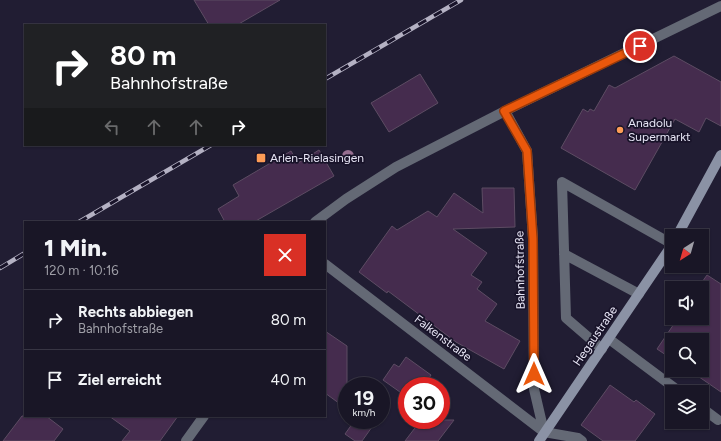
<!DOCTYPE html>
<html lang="de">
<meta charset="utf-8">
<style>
:root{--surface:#191626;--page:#262332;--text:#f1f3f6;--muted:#9f9fa7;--line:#373543}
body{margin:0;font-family:Figtree,sans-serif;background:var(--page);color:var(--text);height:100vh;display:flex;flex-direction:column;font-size:15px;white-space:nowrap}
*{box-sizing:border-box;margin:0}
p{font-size:13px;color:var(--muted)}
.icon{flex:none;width:22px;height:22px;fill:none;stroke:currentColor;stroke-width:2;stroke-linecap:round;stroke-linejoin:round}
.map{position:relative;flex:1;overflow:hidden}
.sheet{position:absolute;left:24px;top:221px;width:302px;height:196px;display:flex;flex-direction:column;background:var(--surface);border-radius:0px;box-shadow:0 1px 3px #0004,0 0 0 1px var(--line)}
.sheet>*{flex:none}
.top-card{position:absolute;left:24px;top:24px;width:302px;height:122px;border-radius:0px;box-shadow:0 1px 3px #0004,0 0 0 1px var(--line);background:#202124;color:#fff;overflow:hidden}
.needle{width:26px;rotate:217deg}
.fabs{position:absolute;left:665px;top:229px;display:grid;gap:8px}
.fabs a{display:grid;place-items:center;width:44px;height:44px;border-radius:0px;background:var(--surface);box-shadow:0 1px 3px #0004,0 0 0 1px var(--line);font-size:20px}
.speed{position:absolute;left:338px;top:377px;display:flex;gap:8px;font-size:20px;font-weight:700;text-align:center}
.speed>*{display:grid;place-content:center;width:52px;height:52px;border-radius:50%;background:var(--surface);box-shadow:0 1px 3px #0004,0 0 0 1px var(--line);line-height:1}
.speed small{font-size:10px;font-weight:400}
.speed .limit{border:6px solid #d22;background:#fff;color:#111}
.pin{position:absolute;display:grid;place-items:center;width:34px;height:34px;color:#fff;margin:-17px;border:2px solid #fff;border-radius:50%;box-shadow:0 1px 4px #0007}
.me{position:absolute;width:44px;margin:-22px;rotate:0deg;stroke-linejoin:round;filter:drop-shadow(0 0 3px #0008)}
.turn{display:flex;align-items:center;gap:14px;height:84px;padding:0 20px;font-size:18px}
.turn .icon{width:52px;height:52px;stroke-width:2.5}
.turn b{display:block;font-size:28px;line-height:34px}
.lanes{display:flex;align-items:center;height:38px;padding:0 20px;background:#0003;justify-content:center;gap:20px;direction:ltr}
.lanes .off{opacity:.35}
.round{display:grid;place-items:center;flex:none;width:42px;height:42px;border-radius:0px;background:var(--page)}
.head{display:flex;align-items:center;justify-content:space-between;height:68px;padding:0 20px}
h1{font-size:24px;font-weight:800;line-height:30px}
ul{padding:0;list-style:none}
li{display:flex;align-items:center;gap:12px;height:60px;padding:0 20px;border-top:1px solid var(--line)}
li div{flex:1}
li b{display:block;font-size:15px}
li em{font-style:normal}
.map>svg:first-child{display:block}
.building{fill:#452c4e;stroke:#5d4c63}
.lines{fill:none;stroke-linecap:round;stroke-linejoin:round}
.service{stroke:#646975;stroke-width:10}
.minor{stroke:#646975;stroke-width:10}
.secondary{stroke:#8b92a5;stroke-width:10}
.rail-casing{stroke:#b4b1c3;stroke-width:4.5}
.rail{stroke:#181329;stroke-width:3;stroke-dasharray:9;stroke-linecap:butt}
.tree{fill:#976f91}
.route-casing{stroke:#983908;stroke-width:10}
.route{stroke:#ea580c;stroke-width:7}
.poi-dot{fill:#fd9c56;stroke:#181329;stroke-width:1.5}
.labels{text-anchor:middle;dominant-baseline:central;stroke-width:3.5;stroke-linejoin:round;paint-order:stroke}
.poi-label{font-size:12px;fill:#e7e5f5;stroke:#181329;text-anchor:start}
.street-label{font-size:12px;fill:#e7e5f5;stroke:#181329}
</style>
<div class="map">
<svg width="721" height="441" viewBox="0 0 721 441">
<rect width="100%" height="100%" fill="#211d33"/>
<path class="building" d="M194 0H280L237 25H209Z
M674 56 721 82V126L706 118 699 132 675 119 635 190 561 148 583 109 588 112 590 109 594 111 609 85 615 88Z
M420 74 438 103 389 132 371 103Z
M319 150 334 176 254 222H225L218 209 239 196 233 185 291 151 298 163Z
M482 188H514L515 227 453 229 487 253 471 275 482 282 477 289 497 304 485 321 520 341 504 369 456 342 388 291 387 293 359 272 392 226 397 230 428 211 437 217 454 193 483 213Z
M707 275 721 284V392L689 370H702V340H672V359L657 349 678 318H702V288H698Z
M325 331 347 346V409L325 393Z
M406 357 431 375 424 386H407V397L383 380 394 364 399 367Z
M610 385 634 402 636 400 655 414 635 441H603L581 425Z
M22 416H46L63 429 54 441H3Z
M109 416H178L160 441H122L130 431Z
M355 420H377L362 441H355L345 434Z
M421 420H454L438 441H405Z"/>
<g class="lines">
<path class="service" d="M564 254 639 294
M609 339 680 392
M602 349 566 318 562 182 672 244
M702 408 718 420
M544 432 578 438 582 441"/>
<path class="minor" d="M505 111 527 151 533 239 534 389 544 432
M315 222 346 199 396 167 505 111 721 6
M325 264 544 432
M186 441 204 416"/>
<path class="secondary" d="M677 236 721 155
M539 441 672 245"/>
<g class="rail-casing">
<path id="rail" d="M325 79 461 0
M79 222 211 145
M0 268 25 253"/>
</g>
<use href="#rail" class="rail"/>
</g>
<circle class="tree" cx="348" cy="156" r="6"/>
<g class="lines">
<g class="route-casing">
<path id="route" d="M534 374 533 239 527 151 504 111 640 46"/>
</g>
<use href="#route" class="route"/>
</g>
<g class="poi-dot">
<circle cx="620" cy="130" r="4"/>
<rect x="256" y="153" width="10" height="10" rx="2"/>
</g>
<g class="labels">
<g class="poi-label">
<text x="628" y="123">Anadolu<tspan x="628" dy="14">Supermarkt</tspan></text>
<text x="270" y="158">Arlen-Rielasingen</text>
</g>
<g class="street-label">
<text transform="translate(520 270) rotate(-91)">Bahnhofstraße</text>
<text transform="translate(595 336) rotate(-56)">Hegaustraße</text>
<text transform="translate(443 338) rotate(37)">Falkenstraße</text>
</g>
</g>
</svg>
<div class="fabs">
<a><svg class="needle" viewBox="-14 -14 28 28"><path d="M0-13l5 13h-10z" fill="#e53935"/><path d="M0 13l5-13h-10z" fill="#9f9fa7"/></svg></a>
<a><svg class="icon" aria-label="sound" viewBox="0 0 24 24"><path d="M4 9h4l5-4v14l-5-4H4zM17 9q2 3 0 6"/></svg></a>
<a><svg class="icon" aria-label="search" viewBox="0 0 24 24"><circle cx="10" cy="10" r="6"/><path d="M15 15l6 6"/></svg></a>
<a><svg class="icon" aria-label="layers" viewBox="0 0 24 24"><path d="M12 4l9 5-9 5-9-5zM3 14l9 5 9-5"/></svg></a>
</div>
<div class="speed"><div>19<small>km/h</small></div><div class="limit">30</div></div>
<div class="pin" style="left:640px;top:46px;background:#d93025"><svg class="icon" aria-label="arrive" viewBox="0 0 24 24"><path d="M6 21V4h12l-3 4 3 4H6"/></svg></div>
<svg class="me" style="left:534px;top:374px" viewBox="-20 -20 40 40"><path d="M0-17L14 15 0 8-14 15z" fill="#ea580c" stroke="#fff" stroke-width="4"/></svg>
<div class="top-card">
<div class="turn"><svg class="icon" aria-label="right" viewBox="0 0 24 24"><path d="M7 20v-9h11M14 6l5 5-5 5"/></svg><div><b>80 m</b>Bahnhofstraße</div></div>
<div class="lanes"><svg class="icon off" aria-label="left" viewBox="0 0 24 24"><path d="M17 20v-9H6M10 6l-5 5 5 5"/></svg><svg class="icon off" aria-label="ahead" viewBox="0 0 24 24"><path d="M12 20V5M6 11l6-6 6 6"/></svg><svg class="icon off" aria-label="ahead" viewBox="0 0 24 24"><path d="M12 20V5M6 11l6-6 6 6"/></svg><svg class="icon" aria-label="right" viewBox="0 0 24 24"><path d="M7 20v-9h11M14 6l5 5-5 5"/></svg></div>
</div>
<section class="sheet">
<div class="head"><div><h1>1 Min.</h1><p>120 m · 10:16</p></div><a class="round" style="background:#d93025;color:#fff"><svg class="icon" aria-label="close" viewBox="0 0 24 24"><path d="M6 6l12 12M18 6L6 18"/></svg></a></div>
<ul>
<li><svg class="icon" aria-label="right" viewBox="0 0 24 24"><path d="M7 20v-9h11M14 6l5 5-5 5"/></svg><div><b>Rechts abbiegen</b><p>Bahnhofstraße</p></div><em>80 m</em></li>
<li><svg class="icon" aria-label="arrive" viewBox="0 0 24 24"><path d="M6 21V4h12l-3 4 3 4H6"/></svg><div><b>Ziel erreicht</b></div><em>40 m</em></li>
</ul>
</section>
</div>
